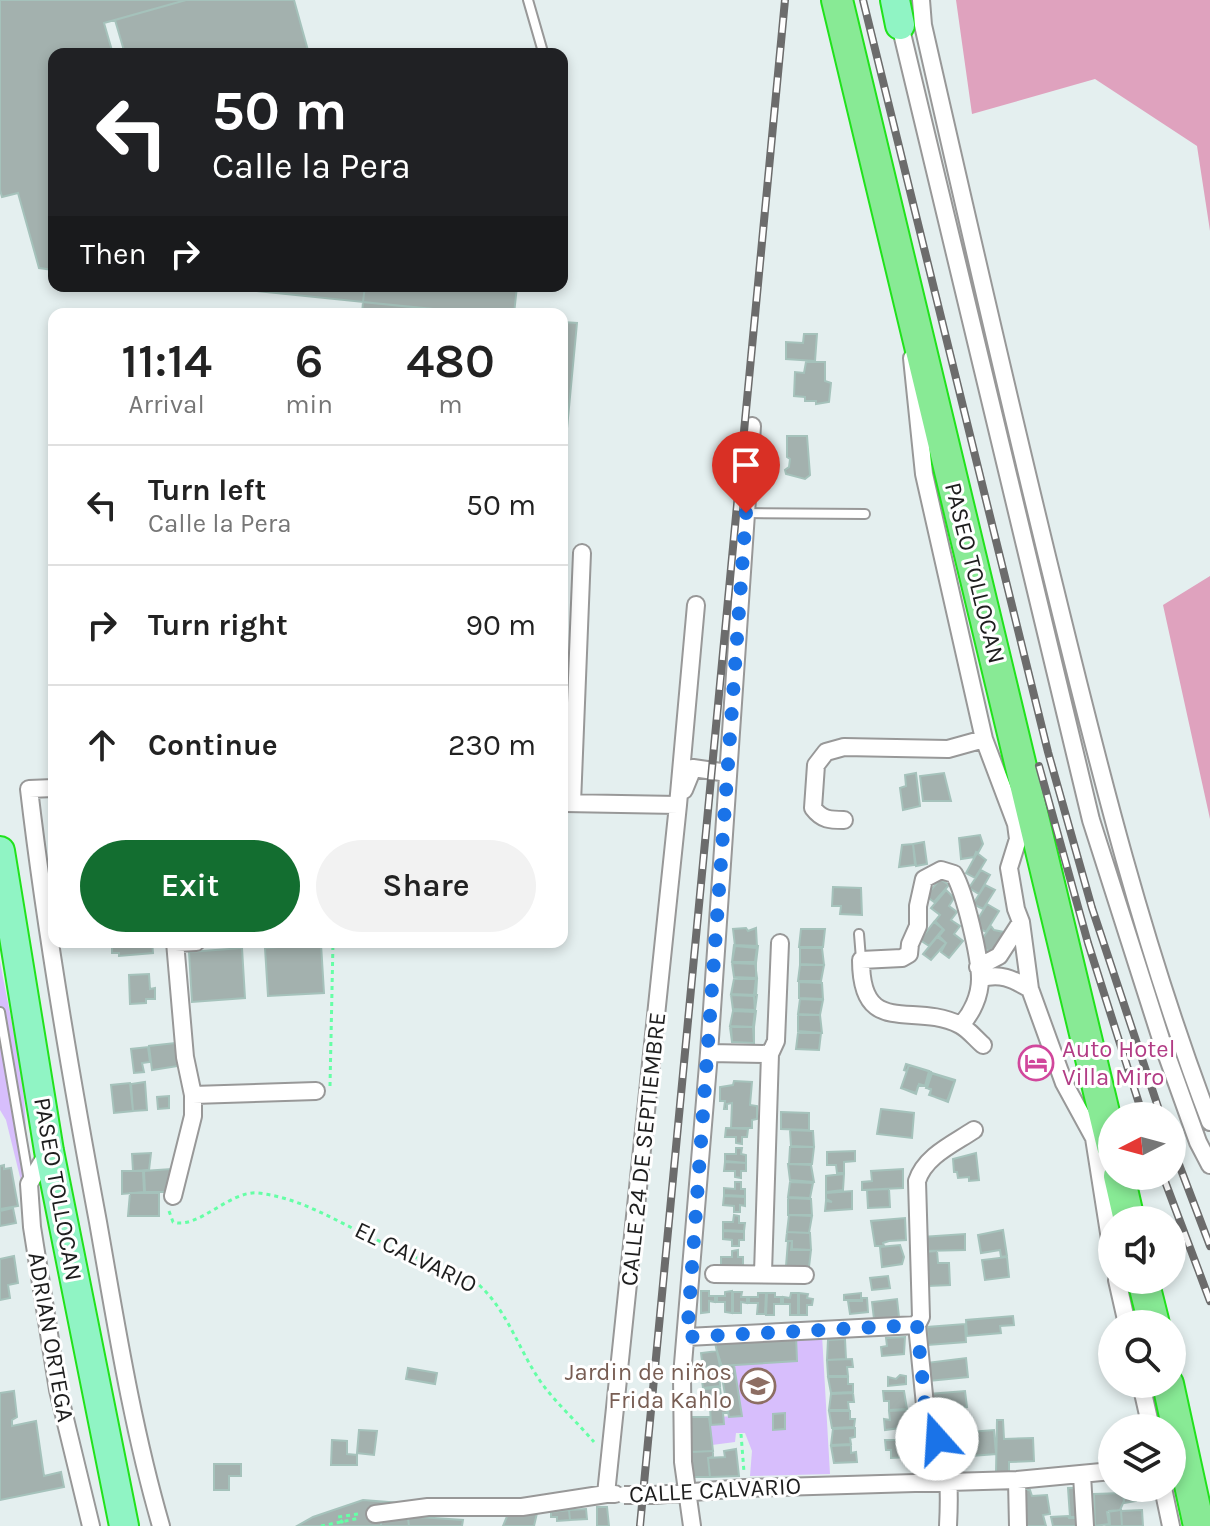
<!DOCTYPE html>
<meta charset="utf-8">
<style>
:root{--surface:#fff;--page:#f2f2f2;--text:#222;--muted:#767676;--line:#e0e0e0;--accent:#136e30}
body{margin:0;font-family:Karla,sans-serif;background:var(--page);color:var(--text);height:100vh;display:flex;flex-direction:column;font-size:30px;white-space:nowrap}
*{box-sizing:border-box;margin:0}
p{font-size:26px;color:var(--muted)}
.icon{flex:none;width:44px;height:44px;fill:none;stroke:currentColor;stroke-width:2;stroke-linecap:round;stroke-linejoin:round}
.map{position:relative;flex:1;overflow:hidden}
.details{position:absolute;left:48px;top:308px;width:520px;height:640px;display:flex;flex-direction:column;background:var(--surface);border-radius:16px;box-shadow:0 4px 12px #0003}
.details>*{flex:none}
.hud{position:absolute;left:48px;top:48px;width:520px;height:244px;border-radius:16px;box-shadow:0 4px 12px #0003;background:#202124;color:#fff;overflow:hidden}
.needle{width:52px;rotate:264deg}
.fabs{position:absolute;left:1098px;top:1102px;display:grid;gap:16px}
.fabs a{display:grid;place-items:center;width:88px;height:88px;border-radius:50%;background:var(--surface);box-shadow:0 4px 12px #0003;font-size:40px}
.pin{position:absolute;display:grid;place-items:center;width:68px;height:68px;color:#fff;margin:-82px -34px;border-radius:50% 50% 50% 0;rotate:-45deg;box-shadow:0 0 8px #0007}
.pin .icon{rotate:45deg}
.me{position:absolute;width:88px;margin:-44px;rotate:341deg;stroke-linejoin:round;filter:drop-shadow(0 0 6px #0008)}
.turn{display:flex;align-items:center;gap:28px;height:168px;padding:0 32px;font-size:36px}
.turn .icon{width:104px;height:104px;stroke-width:2.5}
.turn b{display:block;font-size:56px;line-height:68px}
.then{display:flex;align-items:center;height:76px;padding:0 32px;background:#0003;gap:16px;font-size:30px}
.eta{display:flex;justify-content:space-evenly;align-items:center;height:136px;text-align:center}
.eta b{font-size:48px;font-weight:600;line-height:56px}
.cta{display:flex;gap:16px;margin-top:auto;padding:16px 32px}
.cta a{flex:1;height:92px;border-radius:48px;background:var(--accent);color:#fff;font-size:32px;font-weight:600;line-height:92px;text-align:center}
.cta a+a{background:var(--page);color:var(--text)}
ul{padding:0;list-style:none}
li{display:flex;align-items:center;gap:24px;height:120px;padding:0 32px;border-top:2px solid var(--line)}
li div{flex:1}
li b{display:block;font-size:30px}
li em{font-style:normal}
.map>svg:first-child{display:block}
.park{fill:#d7befc}
.water{fill:#dfa2be}
.building{fill:#a3b1ae;stroke:#a5c2bb;stroke-width:2}
.lines{fill:none;stroke-linecap:round;stroke-linejoin:round}
.service-casing{stroke:#989898;stroke-width:12}
.minor-casing{stroke:#989898;stroke-width:20}
.trunk-casing{stroke:#21e21c;stroke-width:32}
.motorway-casing{stroke:#21e21c;stroke-width:34}
.path{stroke:#65ffa6;stroke-width:3;stroke-dasharray:4 4;stroke-linecap:butt}
.service{stroke:#fff;stroke-width:8}
.minor{stroke:#fff;stroke-width:16}
.trunk{stroke:#90f4c4;stroke-width:28}
.motorway{stroke:#88ea95;stroke-width:30}
.rail-casing{stroke:#6c6c6c;stroke-width:8}
.rail{stroke:#fff;stroke-width:5;stroke-dasharray:15;stroke-linecap:butt}
.minor-bridge-casing{stroke:#989898;stroke-width:20;stroke-linecap:butt}
.minor-bridge{stroke:#fff;stroke-width:16}
.route{stroke:#1a73e8;stroke-width:14;stroke-dasharray:0 25.2}
.labels{text-anchor:middle;dominant-baseline:central;stroke-width:6;stroke-linejoin:round;paint-order:stroke}
.street-label{font-size:24px;fill:#1e1e1e;stroke:#fff}
.hotel-label{font-size:24px;fill:#b23c85;stroke:#fff;text-anchor:start}
.education-label{font-size:24px;fill:#785e54;stroke:#fff;text-anchor:end}
</style>
<div class="map">
<svg width="1210" height="1526" viewBox="0 0 1210 1526">
<rect width="100%" height="100%" fill="#e4efef"/>
<path class="park" d="M0 961C12 1031 36 1111 21 1181L6 1120 0 1110Z
M796 1335H822L830 1474 750 1476 752 1451 745 1433H736L735 1442 712 1445 709 1417 742 1416 734 1365 797 1361Z"/>
<path class="water" d="M956 0H1210V231L1197 146 1095 79 972 114Z
M1210 576V819L1163 605Z"/>
<path class="building" d="M0 0H186L104 23 113 54H54V270L39 268 18 193 2 197 0 190Z
M186 0H294L309 54H125L115 20Z
M208 286H365L363 302Z
M365 286H517L514 314H481L363 302Z
M363 302 473 313V314H362Z
M562 322 577 323 564 460H562Z
M804 334H817L815 361 786 359V342L803 343Z
M806 362H825V381L831 383 829 402 816 404V401H805V397L794 396 795 372 804 373Z
M787 436H807L810 475 805 479 786 474 785 470 789 467 790 459 787 457Z
M916 773 920 806 903 810 900 788 906 786 905 775Z
M944 773 951 801H923L920 776Z
M980 835 983 844 978 853 976 852 974 857 961 859 959 838Z
M924 842 927 864 916 866 913 844Z
M913 844 915 865 899 867 902 845Z
M977 853 986 860 975 878 966 873Z
M981 870 990 875 979 894 969 888Z
M940 879 949 885 934 902 926 896Z
M985 885 995 890 983 909 973 904Z
M833 887 861 888 862 915 840 914 841 906H832Z
M946 890 954 898 949 906 957 912 951 920 960 926 954 934 963 941 949 958 941 952 946 943 939 936 944 930 935 921 940 915 931 908Z
M987 904 999 911 986 932 980 929 976 922Z
M934 922 943 929 929 946 920 940Z
M991 926 994 930 1004 932 992 953 981 947 980 942Z
M746 928 748 931 756 928 757 947 735 946 733 929Z
M801 929H825L823 947H799Z
M937 937 946 943 931 960 923 954Z
M106 942H152L153 953 119 956V953H112V945H106Z
M321 944 324 993 268 996 265 948Z
M734 945 758 946 756 963 732 962Z
M735 946 757 948 755 962H732Z
M242 948 245 998 192 1002 189 952Z
M800 948H822L824 965 800 964Z
M732 962 755 963 757 978 734 977Z
M732 963 756 964V978L734 977Z
M800 965H824L821 981H798Z
M149 974 150 989 155 988V999H146V1003L130 1004 129 975Z
M734 979H757L756 995 731 994Z
M734 979H756L754 995H731Z
M799 982 822 983 823 999 799 998Z
M731 995H757L755 1010 733 1009Z
M731 995 754 996 755 1011 733 1010Z
M800 999 823 1000 820 1015 798 1014Z
M733 1011H756L754 1027 730 1026Z
M733 1011 755 1012 753 1027 730 1026Z
M798 1015H820L822 1033 798 1031Z
M731 1026 753 1027 754 1043 732 1042Z
M730 1027H754V1043L732 1042Z
M798 1033H821L819 1050 796 1049Z
M175 1043 178 1066 152 1070 149 1046Z
M148 1047 150 1062 142 1063 144 1072 134 1073 131 1049Z
M906 1064 929 1071 925 1086H918L916 1093 901 1088 907 1071 904 1070Z
M909 1065 931 1072 926 1086 919 1084 916 1094 901 1088Z
M931 1073 955 1081 948 1102 930 1095 931 1089 926 1088Z
M932 1073 955 1080 947 1101 929 1095 931 1090 927 1088Z
M734 1081 752 1082 750 1105 757 1106V1119L752 1120V1128H731L732 1103 727 1104V1109H724L725 1101H720V1087L733 1085Z
M145 1082 147 1110 133 1111 131 1084Z
M130 1083 133 1111 114 1113 111 1085Z
M169 1096V1108L158 1109 157 1097Z
M881 1109 914 1113 912 1138 877 1134Z
M781 1112 809 1113V1130L781 1129Z
M726 1128 748 1129 747 1137H742V1144L736 1143V1137H725Z
M790 1130 813 1131 814 1147 791 1146Z
M790 1147H814L812 1164H789Z
M736 1148H742L741 1154 746 1155V1163L725 1161V1154H736Z
M855 1151V1161L844 1162V1173H837L836 1165H827V1152Z
M151 1153 149 1170 133 1171 132 1154Z
M976 1153 979 1180 969 1181V1177L958 1178 957 1172H954L953 1159Z
M725 1162 746 1163V1171H741V1178L735 1177V1171H724Z
M788 1164 811 1165 814 1182 790 1180Z
M4 1165V1169L11 1168 18 1206 0 1209V1166Z
M171 1169 167 1192H145L144 1171Z
M903 1169V1188L862 1190V1182L872 1181 871 1171Z
M122 1171H143L144 1192 122 1194Z
M844 1174 843 1190 826 1192V1176Z
M735 1182H741V1189H745V1196L724 1195V1188L735 1189Z
M790 1182 813 1183 810 1198 788 1197Z
M889 1189 890 1207 868 1208 867 1190Z
M852 1191V1209L825 1211 826 1201 832 1202 826 1199V1193Z
M130 1193H159V1216H128Z
M724 1196 745 1197V1206L740 1205V1212H734V1206L723 1205Z
M788 1198 811 1199 812 1215H788Z
M13 1208 16 1223 0 1226V1211Z
M734 1215 739 1216V1223H745L744 1231 723 1230V1222H733Z
M789 1215 812 1216 809 1233 787 1232Z
M905 1218 906 1240 889 1241 883 1243 884 1246H875L871 1221Z
M1003 1230 1007 1256 1001 1257 1000 1250 981 1253 978 1235Z
M723 1231 744 1232V1240H739V1246H732V1240L723 1239Z
M787 1232 810 1233 811 1250 792 1249V1241H786Z
M965 1234V1250L923 1251 922 1237Z
M788 1241H792L791 1250H811L809 1267 786 1266Z
M900 1245 904 1257 902 1264 882 1267 880 1247Z
M738 1250V1257H743V1265H721V1257H732V1251Z
M937 1251 938 1263H949L950 1285 928 1286 924 1252Z
M14 1256 18 1283 8 1285 10 1298 0 1300V1259Z
M1007 1257 1009 1277 985 1280 982 1260Z
M888 1276 890 1288 872 1290 870 1278Z
M701 1291H709V1296H715V1302L709 1301V1312L701 1313Z
M732 1291V1313L725 1312V1302H717V1296H725V1292Z
M733 1292H742L741 1297H747V1303L741 1302V1313H733Z
M758 1293H766L765 1314H757L758 1303H749V1297H758Z
M767 1293H775V1297H781V1304H774V1315H766Z
M791 1293H798V1315H790V1304H783V1297L790 1298Z
M799 1293 808 1294 807 1298 813 1299 812 1305H807V1315H799Z
M861 1293V1300H844V1295Z
M862 1298H867L868 1312 850 1314 848 1301H862Z
M897 1299 899 1317 874 1319 872 1302Z
M1013 1316 1014 1325 1000 1326 1001 1333 967 1336 966 1320Z
M965 1324 966 1342 928 1345 927 1327Z
M796 1335 797 1361 720 1366 714 1338Z
M905 1337 904 1354 882 1356 881 1347 887 1346 886 1338Z
M845 1339 846 1359 827 1360 828 1340Z
M717 1351 722 1367 703 1369 701 1353Z
M966 1358 968 1377 929 1381 926 1363Z
M852 1359 853 1367H847L848 1376H828L827 1360Z
M734 1365 742 1416 729 1417 720 1366Z
M408 1368 437 1373 435 1384 406 1379Z
M719 1368 720 1386 703 1388 701 1373 703 1374V1370Z
M900 1375 906 1376V1384L888 1386V1377L896 1379Z
M828 1377H848V1384H853V1392L831 1393Z
M720 1388 722 1404 706 1406 704 1403 703 1389Z
M14 1391 17 1417 12 1420V1426L36 1421 44 1476 61 1472 64 1487 0 1500V1393Z
M883 1391H904L907 1409 889 1410V1401H884Z
M965 1391 967 1407 948 1409 952 1420 932 1422 929 1394Z
M853 1393 854 1402H848L849 1410H829L831 1394Z
M726 1406 727 1413H723L724 1424 711 1425 710 1407Z
M908 1410 907 1427 885 1430 884 1419 890 1420 889 1411Z
M829 1411H850V1419H855L854 1427 832 1428Z
M785 1413V1429L773 1430V1414Z
M691 1417H709L713 1451 691 1452Z
M997 1420H1003L1004 1439 1033 1438 1034 1461 1009 1462V1472L996 1473Z
M855 1428V1437L850 1438 851 1444 831 1445 833 1429Z
M359 1430 377 1431 374 1455 357 1453Z
M994 1430 996 1454 972 1456 970 1432Z
M332 1440 347 1441V1454L357 1455V1465H331Z
M885 1440H906L909 1457 891 1458V1450H886Z
M851 1445V1453L856 1452 857 1462 834 1463 831 1446Z
M736 1449 739 1476 710 1477 708 1458 725 1457 724 1451Z
M713 1451V1457L708 1458 710 1477H693L691 1452Z
M214 1464H241V1476H229V1490H214Z
M1068 1488H1075L1078 1517H1070Z
M1121 1488H1134L1136 1501 1124 1503V1490L1120 1491Z
M1019 1490H1030L1032 1496 1047 1495 1050 1514 1043 1515 1046 1526H1023Z
M1123 1493 1124 1501 1120 1510 1107 1512 1109 1524 1095 1526 1094 1494Z
M363 1500 414 1504 419 1517 463 1520 462 1526H297L313 1517Z
M597 1507H607L609 1526H597Z
M586 1509 587 1519 570 1520 569 1510Z
M569 1510 570 1520 557 1521V1517H551V1512Z
M1121 1510 1122 1526H1107L1110 1524 1109 1511Z
M1142 1510 1143 1526H1122L1121 1511Z
M537 1513 534 1526H503L508 1514Z
M1068 1516 1069 1518H1077L1078 1526H1053L1051 1517Z
M408 1518 409 1526H381V1520Z"/>
<g class="lines">
<g class="service-casing">
<path id="service" d="M528 0 543 52
M746 513 865 514
M859 934 861 959
M0 1012 29 1181"/>
</g>
<g class="minor-casing">
<path id="minor" d="M921 0 923 25C966 214 1009 402 1055 589 1099 769 1144 949 1210 1122
M900 25 1091 820 1161 1039 1198 1142 1210 1165
M912 358 924 474 984 739 1016 824 1018 839 1009 868 1016 909 1021 922 1030 989 1064 1083 1094 1138 1112 1252
M54 788 29 789C46 934 71 1078 98 1222 116 1324 132 1426 161 1526
M684 790 693 768 728 773
M564 803 678 805
M572 803 582 553
M844 820C830 820 822 820 813 808L816 765 826 752 844 747 948 749 984 739
M175 943 196 942
M978 967 999 956 1021 922
M980 979C999 972 1013 979 1030 989
M961 1025C972 1013 980 996 980 979 980 957 965 893 954 874L941 870 924 879 918 906V926L910 944 909 954 902 958 861 960C861 1039 913 1001 960 1025 968 1029 976 1039 983 1045
M709 1053 770 1054
M193 1095 316 1091
M48 1152 29 1184 32 1227 58 1390 91 1526
M173 1196 193 1116V1095L185 1057 175 942
M763 1273 770 1054 776 1041 780 943
M714 1274 805 1275
M1117 1280 1127 1324
M687 1337 917 1325
M1141 1384 1151 1428
M1082 1475 1085 1526
M1017 1480 1018 1526
M1163 1488 1171 1526
M606 1494 678 805 696 605
M654 1495 745 1488 1017 1480 1112 1471
M375 1514 428 1507H522L606 1494H615
M692 1526 683 1462 682 1376 709 1053 752 426
M948 1526C950 1488 951 1457 927 1425L917 1325 921 1317 917 1181C925 1156 953 1144 974 1130"/>
</g>
<g class="trunk-casing">
<path id="trunk" d="M895 0 900 25
M0 851 49 1151 124 1526"/>
</g>
<g class="motorway-casing">
<path id="motorway" d="M837 0 1112 1146
M1119 1176 1129 1220
M1143 1280 1154 1324
M1168 1384 1199 1526"/>
</g>
<path class="path" d="M330 1086 333 942
M169 1211 173 1222C198 1230 230 1190 258 1193 302 1198 337 1222 377 1240 410 1256 444 1269 478 1284 509 1312 519 1352 543 1385 558 1405 578 1423 594 1442
M741 1434 744 1472
M343 1523 338 1517 358 1514
M321 1526 360 1518"/>
<use href="#service" class="service"/>
<use href="#minor" class="minor"/>
<use href="#trunk" class="trunk"/>
<use href="#motorway" class="motorway"/>
<g class="rail-casing">
<path id="rail" d="M863 0 1048 752 1092 908 1161 1116
M1039 766 1088 943 1143 1116
M1172 1146 1210 1246
M1163 1176 1210 1301
M640 1526 785 0"/>
</g>
<use href="#rail" class="rail"/>
<g class="minor-bridge-casing">
<path id="minor-bridge" d="M624 1495H654"/>
</g>
<use href="#minor-bridge" class="minor-bridge"/>
</g>
<g class="lines">
<path class="route" d="M746 513 687 1337 917 1325 927 1425 937 1439"/>
</g>
<defs>
<g id="hotel-ring" transform="scale(1.8)"><circle r="9.5" fill="#fff" stroke="#d1479c" stroke-width="1.5"/><path d="M-6-4.5h1.5V1H6V5H4.5V3h-9V5H-6ZM-4 0a1.8 1.8 0 1 1 3.6 0ZM.5 0V-2.5h3Q6-2.5 6 0Z" fill="#d1479c"/></g>
<g id="school-ring" transform="scale(1.8)"><circle r="9.5" fill="#fff" stroke="#8d6e63" stroke-width="1.5"/><path d="M0-5L7-2L0 1L-7-2ZM-4 1L0 2.5L4 1V4Q0 6-4 4Z" fill="#8d6e63"/></g>
</defs>
<g fill-rule="evenodd">
<use href="#hotel-ring" x="1036" y="1063"/>
<use href="#school-ring" x="758" y="1386"/>
</g>
<g class="labels">
<g class="street-label">
<text transform="translate(975 573) rotate(76)">PASEO TOLLOCAN</text>
<text transform="translate(643 1149) rotate(-84)">CALLE 24 DE SEPTIEMBRE</text>
<text transform="translate(58 1189) rotate(80)">PASEO TOLLOCAN</text>
<text transform="translate(416 1257) rotate(26)">EL CALVARIO</text>
<text transform="translate(51 1337) rotate(80)">ADRIAN ORTEGA</text>
<text transform="translate(715 1490) rotate(-3)">CALLE CALVARIO</text>
</g>
<g class="hotel-label">
<text x="1062" y="1049">Auto Hotel<tspan x="1062" dy="28">Villa Miro</tspan></text>
</g>
<g class="education-label">
<text x="732" y="1372">Jardin de niños<tspan x="732" dy="28">Frida Kahlo</tspan></text>
</g>
</g>
</svg>
<div class="fabs">
<a><svg class="needle" viewBox="-14 -14 28 28"><path d="M0-13l5 13h-10z" fill="#e53935"/><path d="M0 13l5-13h-10z" fill="#767676"/></svg></a>
<a><svg class="icon" aria-label="sound" viewBox="0 0 24 24"><path d="M4 9h4l5-4v14l-5-4H4zM17 9q2 3 0 6"/></svg></a>
<a><svg class="icon" aria-label="search" viewBox="0 0 24 24"><circle cx="10" cy="10" r="6"/><path d="M15 15l6 6"/></svg></a>
<a><svg class="icon" aria-label="layers" viewBox="0 0 24 24"><path d="M12 4l9 5-9 5-9-5zM3 14l9 5 9-5"/></svg></a>
</div>
<div class="pin" style="left:746px;top:513px;background:#d93025"><svg class="icon" aria-label="arrive" viewBox="0 0 24 24"><path d="M6 21V4h12l-3 4 3 4H6"/></svg></div>
<svg class="me" style="left:937px;top:1439px" viewBox="-20 -20 40 40"><circle r="19" fill="#fff"/><path d="M0-13L10 11 0 6-10 11z" fill="#1a73e8"/></svg>
<div class="hud">
<div class="turn"><svg class="icon" aria-label="left" viewBox="0 0 24 24"><path d="M17 20v-9H6M10 6l-5 5 5 5"/></svg><div><b>50 m</b>Calle la Pera</div></div>
<div class="then">Then<svg class="icon" aria-label="right" viewBox="0 0 24 24"><path d="M7 20v-9h11M14 6l5 5-5 5"/></svg></div>
</div>
<section class="details">
<div class="eta">
<div><b>11:14</b><p>Arrival</p></div>
<div><b>6</b><p>min</p></div>
<div><b>480</b><p>m</p></div>
</div>
<ul>
<li><svg class="icon" aria-label="left" viewBox="0 0 24 24"><path d="M17 20v-9H6M10 6l-5 5 5 5"/></svg><div><b>Turn left</b><p>Calle la Pera</p></div><em>50 m</em></li>
<li><svg class="icon" aria-label="right" viewBox="0 0 24 24"><path d="M7 20v-9h11M14 6l5 5-5 5"/></svg><div><b>Turn right</b></div><em>90 m</em></li>
<li><svg class="icon" aria-label="ahead" viewBox="0 0 24 24"><path d="M12 20V5M6 11l6-6 6 6"/></svg><div><b>Continue</b></div><em>230 m</em></li>
</ul>
<div class="cta"><a>Exit</a><a>Share</a></div>
</section>
</div>
